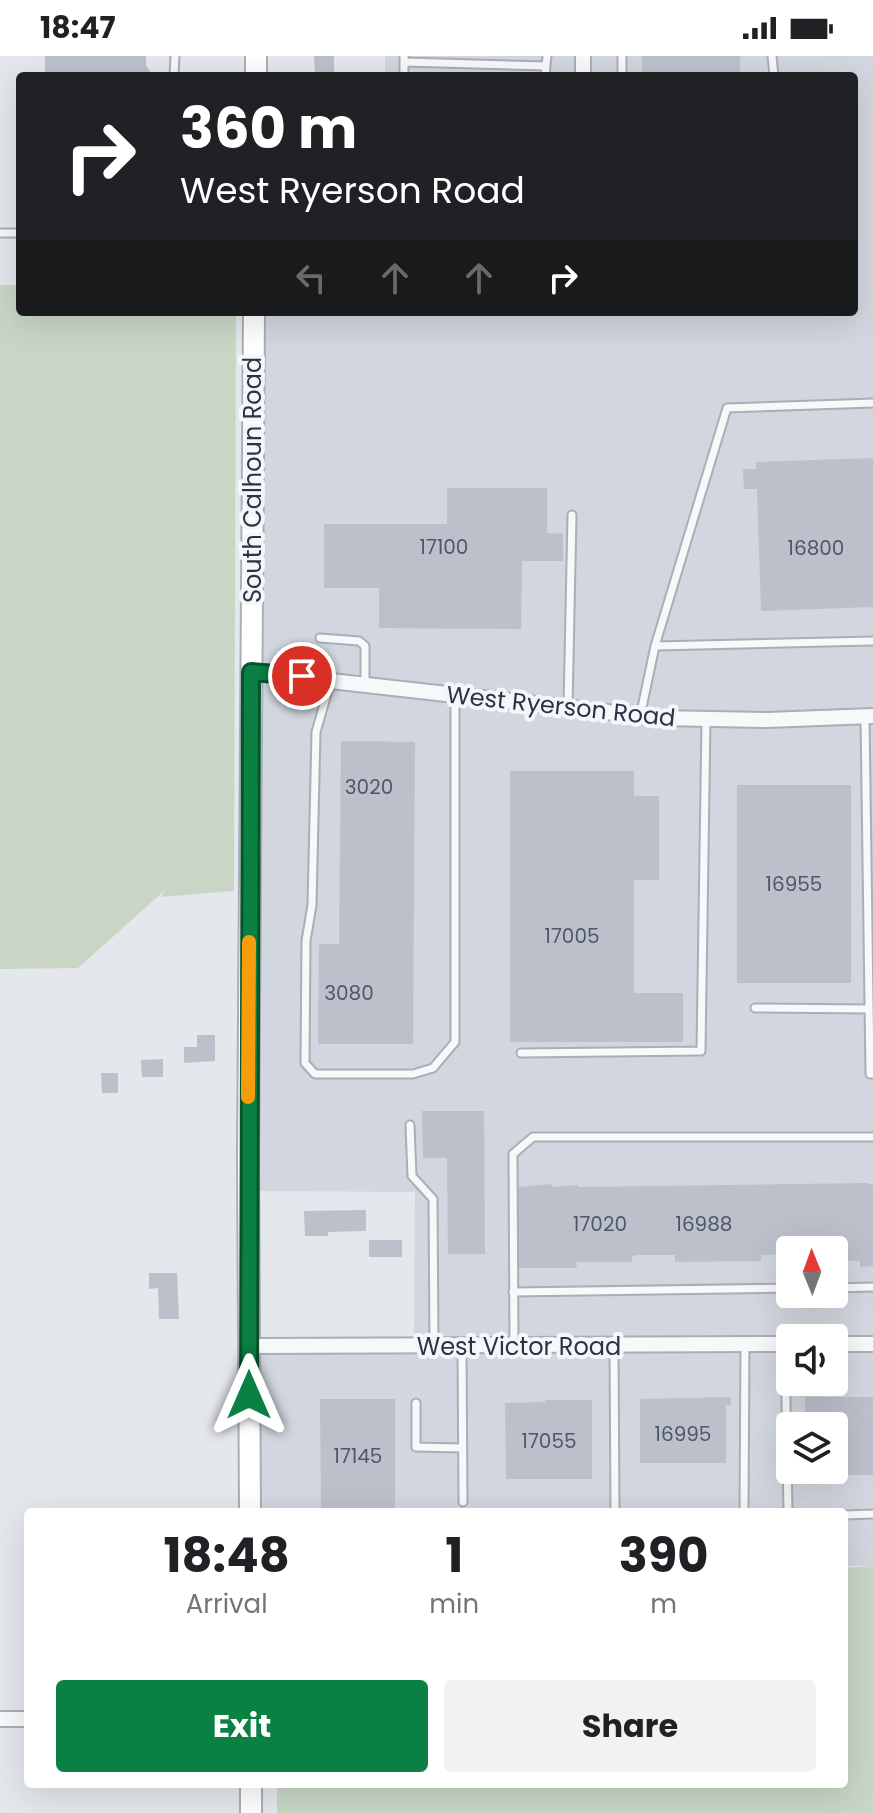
<!DOCTYPE html>
<style>
:root{--surface:#fff;--page:#f2f2f2;--text:#202124;--muted:#757577;--accent:#0b8043}
body{margin:0;font-family:Poppins,sans-serif;background:var(--page);color:var(--text);height:100vh;display:flex;flex-direction:column;font-size:30px;white-space:nowrap}
*{box-sizing:border-box;margin:0}
p{font-size:26px;color:var(--muted)}
.icon{flex:none;width:44px;height:44px;fill:none;stroke:currentColor;stroke-width:2;stroke-linecap:round;stroke-linejoin:round}
.map{position:relative;flex:1;overflow:hidden}
.drawer{position:absolute;left:24px;top:1452px;width:824px;height:280px;display:flex;flex-direction:column;background:var(--surface);border-radius:8px;box-shadow:0 8px 32px #0002}
.drawer>*{flex:none}
.guide{position:absolute;left:16px;top:16px;width:842px;height:244px;border-radius:8px;box-shadow:0 8px 32px #0002;background:#202124;color:#fff;overflow:hidden}
.needle{width:52px;rotate:359deg}
.tools{position:absolute;left:776px;top:1180px;display:grid;gap:16px}
.tools a{display:grid;place-items:center;width:72px;height:72px;border-radius:8px;background:var(--surface);box-shadow:0 8px 32px #0002;font-size:40px}
.pin{position:absolute;display:grid;place-items:center;width:68px;height:68px;color:#fff;margin:-34px;border:4px solid #fff;border-radius:50%;box-shadow:0 2px 8px #0007}
.me{position:absolute;width:88px;margin:-44px;rotate:0deg;stroke-linejoin:round;filter:drop-shadow(0 0 6px #0008)}
.turn{display:flex;align-items:center;gap:28px;height:168px;padding:0 32px;font-size:36px}
.turn .icon{width:104px;height:104px;stroke-width:2.5}
.turn b{display:block;font-size:56px;line-height:68px}
.lanes{display:flex;align-items:center;height:76px;padding:0 32px;background:#0003;justify-content:center;gap:40px;direction:ltr}
.lanes .off{opacity:.35}
.eta{display:flex;justify-content:space-evenly;align-items:center;height:136px;text-align:center}
.eta b{font-size:48px;font-weight:700;line-height:56px}
.primary-button{display:flex;gap:16px;margin-top:auto;padding:16px 32px}
.primary-button a{flex:1;height:92px;border-radius:8px;background:var(--accent);color:#fff;font-size:32px;font-weight:700;line-height:92px;text-align:center}
.primary-button a+a{background:var(--page);color:var(--text)}
.status{display:flex;justify-content:space-between;align-items:center;height:56px;padding:0 40px;background:var(--surface);direction:ltr}
.status svg{height:22px;fill:currentColor}
.map>svg:first-child{display:block}
.built{fill:#d2d6de;fill-rule:evenodd}
.green{fill:#c9d6c5}
.building{fill:#bbc0ca}
.lines{fill:none;stroke-linecap:round;stroke-linejoin:round}
.lane-casing{stroke:#a9aeb7;stroke-width:11}
.street-casing{stroke:#a9aeb7;stroke-width:18}
.secondary-casing{stroke:#a9aeb7;stroke-width:24}
.lane{stroke:#f7f8fa;stroke-width:7}
.street{stroke:#f7f8fa;stroke-width:14}
.secondary{stroke:#fff;stroke-width:20}
.route-casing{stroke:#07532c;stroke-width:20}
.route{stroke:#0b8043;stroke-width:14}
.slow{stroke:#f59e0b;stroke-width:14}
.labels{text-anchor:middle;dominant-baseline:central;stroke-width:8;stroke-linejoin:round;paint-order:stroke}
.number-label{font-size:20px;fill:#4f5766}
.street-label{font-size:24px;fill:#2b3445;stroke:#f4f6f9}
</style>
<div class="status"><b>18:47</b><svg viewBox="0 0 49 12"><path d="M0 12V9h3v3zM5 12V6h3v6zM10 12V3h3v9zM15 12V0h3v12zM26 1h20v11H26zM47 4h2v5h-2z"/></svg></div>
<div class="map">
<svg width="873" height="1757" viewBox="0 0 873 1757">
<rect width="100%" height="100%" fill="#e4e7ec"/>
<path class="built" d="M385 0H873V1510H844V1456H250L249 1290H414L415 1136 248 1135 254 256H854V20H385ZM790 1194H834V1238H790ZM790 1282H834V1326H790ZM790 1370H834V1414H790Z"/>
<path class="green" d="M0 229H20V256H236L234 835 161 841 165 834 78 912 0 913Z
M873 1510V1757H277V1728H844V1512Z"/>
<path class="building" d="M45 0H146V10L152 18 150 20H45Z
M314 0H334V20H315Z
M642 0H740V20H642Z
M873 402V551L761 555 757 433H744L743 413H756V406Z
M447 432H547V477L563 478V505H522L521 573 379 572V532H324V468H447Z
M341 685 415 686 413 988H318L319 888H339Z
M510 715H634V740H659V824H634V937H683V986H510Z
M737 729H851V927H737Z
M197 979H215V1005L184 1007V991H197Z
M163 1003V1021H142L141 1004Z
M101 1017H118V1037H102Z
M422 1055H484L485 1198H448L447 1102H423Z
M867 1127 873 1129V1210L860 1211V1205L834 1204V1194H790V1198L761 1199V1205L675 1206V1199H638L632 1200V1206H576L577 1212H518L517 1131 552 1128V1131L578 1129V1131Z
M366 1154V1175L328 1176V1180H305L304 1155Z
M369 1184H402V1201H369Z
M149 1217H177L179 1263H159L158 1232 149 1233Z
M731 1341V1349H726V1407H640V1343Z
M805 1341H873V1419H806V1414H834V1370H805Z
M320 1343H395V1456H321Z
M545 1344H592V1423H506L505 1347 545 1346Z"/>
<g class="lines">
<g class="lane-casing">
<path id="lane" d="M772 0 774 20
M404 6 546 10
M174 20 175 0
M404 20V0
M545 20 547 0
M622 20V1
M0 177H20
M320 582 359 585 365 590V628
M655 590 727 352 873 347
M331 624 316 676 312 849 306 885 305 1007 315 1018H413L433 1012 455 986V639
M568 651 572 459
M640 661 655 590 873 585
M865 661 870 1018H873
M755 952 869 953
M521 997 701 995 706 665
M410 1069 412 1120 433 1143 434 1288
M834 1232 873 1231
M513 1236 790 1232
M785 1288 788 1456
M514 1289 513 1098 533 1081H873
M614 1289 615 1456
M462 1290 463 1446
M416 1347V1391L462 1392
M744 1456 745 1288
M844 1459 873 1458"/>
</g>
<g class="street-casing">
<path id="street" d="M583 20V0
M251 616 660 662 767 664 873 660
M834 1288H873
M249 1290 790 1288
M0 1663H28"/>
</g>
<g class="secondary-casing">
<path id="secondary" d="M256 20V0
M250 1456 248 1103 254 256
M251 1728V1757"/>
</g>
<use href="#lane" class="lane"/>
<use href="#street" class="street"/>
<use href="#secondary" class="secondary"/>
</g>
<g class="lines">
<g class="route-casing">
<path id="route" d="M249 1339 251 616 302 620"/>
</g>
<use href="#route" class="route"/>
<path class="slow" d="M248 1041 249 886"/>
</g>
<g class="labels">
<g class="number-label">
<text x="444" y="491">17100</text>
<text x="816" y="492">16800</text>
<text x="369" y="731">3020</text>
<text x="794" y="828">16955</text>
<text x="572" y="880">17005</text>
<text x="349" y="937">3080</text>
<text x="600" y="1168">17020</text>
<text x="704" y="1168">16988</text>
<text x="683" y="1378">16995</text>
<text x="549" y="1385">17055</text>
<text x="358" y="1400">17145</text>
</g>
<g class="street-label">
<text transform="translate(252 424) rotate(-90)">South Calhoun Road</text>
<text transform="translate(561 650) rotate(6)">West Ryerson Road</text>
<text x="519" y="1290">West Victor Road</text>
</g>
</g>
</svg>
<div class="tools">
<a><svg class="needle" viewBox="-14 -14 28 28"><path d="M0-13l5 13h-10z" fill="#e53935"/><path d="M0 13l5-13h-10z" fill="#757577"/></svg></a>
<a><svg class="icon" aria-label="sound" viewBox="0 0 24 24"><path d="M4 9h4l5-4v14l-5-4H4zM17 9q2 3 0 6"/></svg></a>
<a><svg class="icon" aria-label="layers" viewBox="0 0 24 24"><path d="M12 4l9 5-9 5-9-5zM3 14l9 5 9-5"/></svg></a>
</div>
<div class="pin" style="left:302px;top:620px;background:#d93025"><svg class="icon" aria-label="arrive" viewBox="0 0 24 24"><path d="M6 21V4h12l-3 4 3 4H6"/></svg></div>
<svg class="me" style="left:249px;top:1339px" viewBox="-20 -20 40 40"><path d="M0-17L14 15 0 8-14 15z" fill="#0b8043" stroke="#fff" stroke-width="4"/></svg>
<div class="guide">
<div class="turn"><svg class="icon" aria-label="right" viewBox="0 0 24 24"><path d="M7 20v-9h11M14 6l5 5-5 5"/></svg><div><b>360 m</b>West Ryerson Road</div></div>
<div class="lanes"><svg class="icon off" aria-label="left" viewBox="0 0 24 24"><path d="M17 20v-9H6M10 6l-5 5 5 5"/></svg><svg class="icon off" aria-label="ahead" viewBox="0 0 24 24"><path d="M12 20V5M6 11l6-6 6 6"/></svg><svg class="icon off" aria-label="ahead" viewBox="0 0 24 24"><path d="M12 20V5M6 11l6-6 6 6"/></svg><svg class="icon" aria-label="right" viewBox="0 0 24 24"><path d="M7 20v-9h11M14 6l5 5-5 5"/></svg></div>
</div>
<section class="drawer">
<div class="eta">
<div><b>18:48</b><p>Arrival</p></div>
<div><b>1</b><p>min</p></div>
<div><b>390</b><p>m</p></div>
</div>
<div class="primary-button"><a>Exit</a><a>Share</a></div>
</section>
</div>
